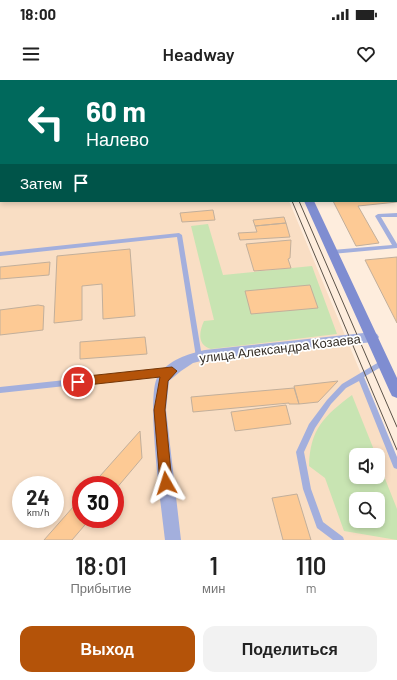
<!DOCTYPE html>
<html lang="ru">
<meta charset="utf-8">
<style>
:root{--surface:#fff;--page:#f2f2f2;--text:#222;--muted:#767676;--accent:#b45309}
body{margin:0;font-family:Barlow,sans-serif;background:var(--page);color:var(--text);height:100vh;display:flex;flex-direction:column;font-size:15px;white-space:nowrap}
*{box-sizing:border-box;margin:0}
p{font-size:13px;color:var(--muted)}
.icon{flex:none;width:22px;height:22px;fill:none;stroke:currentColor;stroke-width:2;stroke-linecap:round;stroke-linejoin:round}
.map{position:relative;height:460px;overflow:hidden}
.panel{display:flex;flex-direction:column;background:var(--surface);flex:1}
.panel>*{flex:none}
.guide{position:absolute;left:0px;top:0px;width:397px;height:122px;box-shadow:0 2px 6px #0003;background:#00695c;color:#fff;overflow:hidden}
.tools{position:absolute;left:349px;top:368px;display:grid;gap:8px}
.tools a{display:grid;place-items:center;width:36px;height:36px;border-radius:8px;background:var(--surface);box-shadow:0 2px 6px #0003;font-size:20px}
.speed{position:absolute;left:12px;top:396px;display:flex;gap:8px;font-size:20px;font-weight:700;text-align:center}
.speed>*{display:grid;place-content:center;width:52px;height:52px;border-radius:50%;background:var(--surface);box-shadow:0 2px 6px #0003;line-height:1}
.speed small{font-size:10px;font-weight:400}
.speed .limit{border:6px solid #d22;background:#fff;color:#111}
.pin{position:absolute;display:grid;place-items:center;width:34px;height:34px;color:#fff;margin:-17px;border:2px solid #fff;border-radius:50%;box-shadow:0 1px 4px #0007}
.me{position:absolute;width:44px;margin:-22px;rotate:354deg;stroke-linejoin:round;filter:drop-shadow(0 0 3px #0008)}
.turn{display:flex;align-items:center;gap:14px;height:84px;padding:0 20px;font-size:18px}
.turn .icon{width:52px;height:52px;stroke-width:2.5}
.turn b{display:block;font-size:28px;line-height:34px}
.then{display:flex;align-items:center;height:38px;padding:0 20px;background:#0003;gap:8px;font-size:15px}
.eta{display:flex;justify-content:space-evenly;align-items:center;height:68px;text-align:center}
.eta b{font-size:24px;font-weight:600;line-height:28px}
.cta{display:flex;gap:8px;margin-top:auto;padding:8px 20px}
.cta a{flex:1;height:46px;border-radius:12px;background:var(--accent);color:#fff;font-size:16px;font-weight:600;line-height:46px;text-align:center}
.cta a+a{background:var(--page);color:var(--text)}
.status{display:flex;justify-content:space-between;align-items:center;height:28px;padding:0 20px;background:var(--surface);direction:ltr}
.status svg{height:11px;fill:currentColor}
header{display:flex;justify-content:space-between;align-items:center;height:52px;padding:0 20px;background:var(--surface);font-size:18px;font-weight:600}
.map>svg:first-child{display:block}
.built{fill:#f9dec4;fill-rule:evenodd}
.green{fill:#c8e4b2;fill-rule:evenodd}
.building{fill:#fdca95;stroke:#c2af9b}
.lines{fill:none;stroke-linecap:round;stroke-linejoin:round}
.lane{fill:#a3afdd;fill-rule:evenodd}
.street{fill:#a3afdd;fill-rule:evenodd}
.secondary{fill:#7f8dd1;fill-rule:evenodd}
.highway{fill:#505ebe;fill-rule:evenodd}
.tram{stroke:#5b5248;stroke-width:1}
.route{fill:#b45309;stroke:#753606}
.labels{text-anchor:middle;dominant-baseline:central;stroke-width:3.5;stroke-linejoin:round;paint-order:stroke}
.street-label{font-size:13px;fill:#362f27;stroke:#fff}
</style>
<div class="status"><b>18:00</b><svg viewBox="0 0 49 12"><path d="M0 12V9h3v3zM5 12V6h3v6zM10 12V3h3v9zM15 12V0h3v12zM26 1h20v11H26zM47 4h2v5h-2z"/></svg></div>
<header><svg class="icon" aria-label="menu" viewBox="0 0 24 24"><path d="M4 6h16M4 12h16M4 18h16"/></svg>Headway<svg class="icon" aria-label="heart" viewBox="0 0 24 24"><path d="M12 20l-8-8c-3-5 5-10 8-4 3-6 11-1 8 4z"/></svg></header>
<div class="map">
<svg width="397" height="460" viewBox="0 0 397 460">
<rect width="100%" height="100%" fill="#feeddd"/>
<path class="built" d="M87 0H239V1H84Z
M0 41 1 121H289L397 380V460H0ZM356 375H378V397H356ZM21 405H55V439H21ZM81 405H115V439H81ZM356 419H378V441H356Z"/>
<path class="green" d="M208 144 223 195 312 186 337 254 211 269C197 265 199 252 204 241L214 240 191 146Z
M352 315 376 375H356V397H378V381L397 429V460L344 451 325 398 309 386C310 349 324 336 352 315ZM356 419H378V441H356Z"/>
<path class="building" d="M396 106 397 122 358 126 379 163 356 166 333 121H396Z
M213 130 215 140 182 142 180 133Z
M284 137 286 143 255 146 253 140Z
M286 143 290 157 240 160 238 153 257 152 255 146Z
M291 160 290 178 288 179 291 188 254 191 246 164Z
M130 169 135 236 103 239 102 204 82 206V240L54 243 57 176Z
M397 177V243L365 180Z
M50 182 49 195 0 199V187Z
M310 205 318 228 251 234 245 211Z
M38 225 44 226 43 250 0 255V230Z
M145 257 147 274 80 279V262Z
M338 301 318 322 299 324 294 306Z
M294 308 299 324H289V323L193 332 191 317Z
M286 325 291 344 235 351 231 332Z
M140 351 142 378 115 410V405H92Z
M297 414 311 460H283L272 418Z
M81 418V439H90L72 460H44Z"/>
<g class="lines">
<path class="lane" d="M365 0H384L383 1H364Z
M0 60H1V62H0Z
M397 133V137H381L397 164V168L332 174 329 172 332 170 392 165 375 136 378 134Z
M179 153 182 155 202 277 201 279 199 280 197 279 196 277 177 157 0 176V172Z
M384 279 386 280 387 282 386 284 364 297 397 377V389L394 388 393 386 359 301 346 308 331 324 315 348 304 372 311 409 323 442 343 457 344 460H333L317 448 303 409 296 372 309 344 327 320 342 304Z
M168 289 170 290 171 292 170 294 168 295 0 313V307Z"/>
<path class="street" d="M14 0H22L13 1Z
M373 252 377 254 379 257 377 260 373 262 205 280 193 283 181 291 169 301 166 330 181 460H165C162 432 145 315 158 296 168 280 188 274 205 270Z"/>
<path class="secondary" d="M249 0H257L258 1H250Z
M304 121H314L397 298V318L392 316 390 312Z"/>
<path class="highway" d="M42 0H51L41 1Z
M68 0H77L67 1Z"/>
<path class="tram" d="M292 121 397 370
M299 121 397 347"/>
</g>
<path class="route" d="M172 287 177 291 168 301 165 330 172 403 170 407 166 409 162 407 160 403 154 330 160 297 78 306 73 302 78 297Z"/>
<g class="labels">
<g class="street-label">
<text transform="translate(280 268) rotate(-7)">улица Александра Козаева</text>
</g>
</g>
</svg>
<div class="tools">
<a><svg class="icon" aria-label="sound" viewBox="0 0 24 24"><path d="M4 9h4l5-4v14l-5-4H4zM17 9q2 3 0 6"/></svg></a>
<a><svg class="icon" aria-label="search" viewBox="0 0 24 24"><circle cx="10" cy="10" r="6"/><path d="M15 15l6 6"/></svg></a>
</div>
<div class="speed"><div>24<small>km/h</small></div><div class="limit">30</div></div>
<div class="pin" style="left:78px;top:302px;background:#d93025"><svg class="icon" aria-label="arrive" viewBox="0 0 24 24"><path d="M6 21V4h12l-3 4 3 4H6"/></svg></div>
<svg class="me" style="left:166px;top:403px" viewBox="-20 -20 40 40"><path d="M0-17L14 15 0 8-14 15z" fill="#b45309" stroke="#fff" stroke-width="4"/></svg>
<div class="guide">
<div class="turn"><svg class="icon" aria-label="left" viewBox="0 0 24 24"><path d="M17 20v-9H6M10 6l-5 5 5 5"/></svg><div><b>60 m</b>Налево</div></div>
<div class="then">Затем<svg class="icon" aria-label="arrive" viewBox="0 0 24 24"><path d="M6 21V4h12l-3 4 3 4H6"/></svg></div>
</div>
</div>
<section class="panel">
<div class="eta">
<div><b>18:01</b><p>Прибытие</p></div>
<div><b>1</b><p>мин</p></div>
<div><b>110</b><p>m</p></div>
</div>
<div class="cta"><a>Выход</a><a>Поделиться</a></div>
</section>
